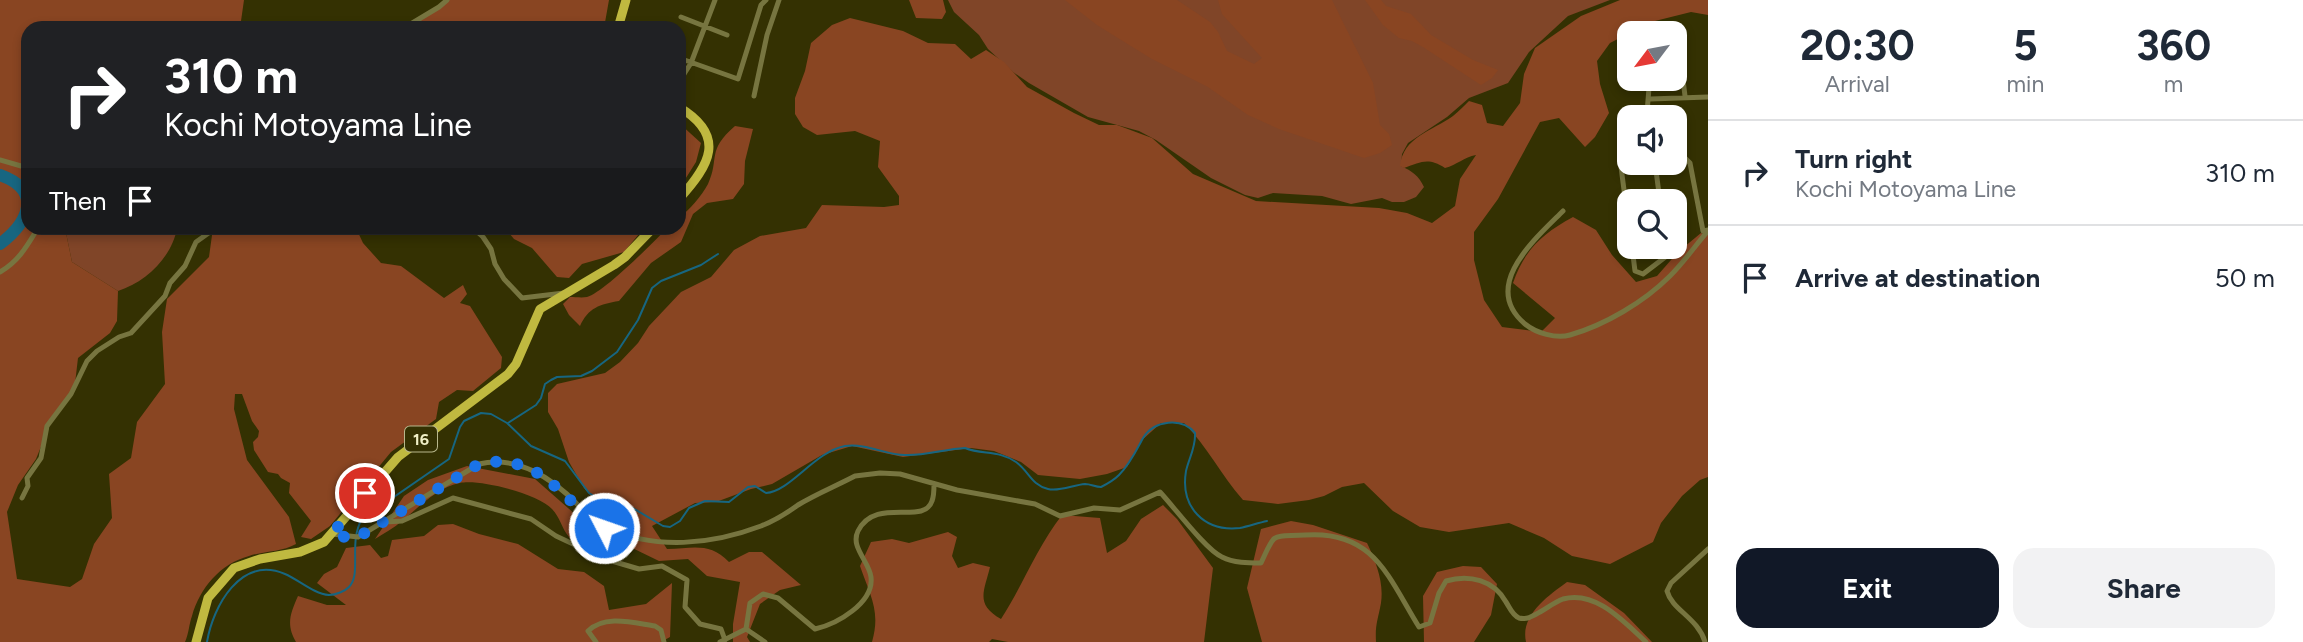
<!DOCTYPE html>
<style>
:root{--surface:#fff;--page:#f2f2f3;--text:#1f2937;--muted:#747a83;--line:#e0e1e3;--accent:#111827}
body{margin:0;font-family:Figtree,sans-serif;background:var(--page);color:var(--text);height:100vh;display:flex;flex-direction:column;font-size:26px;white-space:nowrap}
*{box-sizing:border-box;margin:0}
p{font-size:23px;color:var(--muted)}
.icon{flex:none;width:38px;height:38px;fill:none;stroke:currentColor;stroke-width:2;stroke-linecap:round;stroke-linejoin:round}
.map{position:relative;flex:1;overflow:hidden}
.details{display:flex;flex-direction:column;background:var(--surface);width:595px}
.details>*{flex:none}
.banner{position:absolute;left:21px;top:21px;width:665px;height:214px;border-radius:21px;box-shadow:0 4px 10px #0003;background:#202124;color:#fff;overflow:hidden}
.needle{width:46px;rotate:238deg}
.fabs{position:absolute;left:1617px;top:21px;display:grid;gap:14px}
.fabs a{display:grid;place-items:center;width:70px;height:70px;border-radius:14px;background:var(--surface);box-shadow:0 4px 10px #0003;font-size:35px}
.pin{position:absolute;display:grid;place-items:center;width:60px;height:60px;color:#fff;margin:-30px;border:4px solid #fff;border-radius:50%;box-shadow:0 2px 7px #0007}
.me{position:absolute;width:77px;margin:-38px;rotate:311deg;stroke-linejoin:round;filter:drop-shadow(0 0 5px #0008)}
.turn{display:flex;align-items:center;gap:24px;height:147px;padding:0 28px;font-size:32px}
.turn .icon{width:91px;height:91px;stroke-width:2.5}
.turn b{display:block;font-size:49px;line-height:60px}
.then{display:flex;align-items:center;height:66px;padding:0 28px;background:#0003;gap:14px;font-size:26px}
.eta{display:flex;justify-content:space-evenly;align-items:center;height:119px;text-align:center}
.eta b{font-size:42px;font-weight:700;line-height:49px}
.button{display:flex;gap:14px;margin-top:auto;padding:14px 28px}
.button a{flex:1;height:80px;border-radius:21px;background:var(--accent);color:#fff;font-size:28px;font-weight:700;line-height:80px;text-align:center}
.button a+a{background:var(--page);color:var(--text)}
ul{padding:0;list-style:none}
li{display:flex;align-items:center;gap:21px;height:105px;padding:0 28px;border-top:2px solid var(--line)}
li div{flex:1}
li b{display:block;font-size:26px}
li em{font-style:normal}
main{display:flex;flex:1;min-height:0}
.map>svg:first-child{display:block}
.green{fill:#804528}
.forest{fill:#894522}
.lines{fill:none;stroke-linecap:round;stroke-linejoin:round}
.stream{stroke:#176681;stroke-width:2}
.river{stroke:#176681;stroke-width:12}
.street{stroke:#777540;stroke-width:5}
.primary{stroke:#c0b940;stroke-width:9}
.route{stroke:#1a73e8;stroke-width:12;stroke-dasharray:0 21.6}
.labels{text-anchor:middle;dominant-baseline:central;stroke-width:6;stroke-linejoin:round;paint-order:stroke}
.shield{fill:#343102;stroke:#b8b78c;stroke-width:2}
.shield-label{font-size:16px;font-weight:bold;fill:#f1f0c7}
</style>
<main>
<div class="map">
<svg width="1708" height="642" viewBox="0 0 1708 642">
<rect width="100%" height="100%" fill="#343102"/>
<path class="green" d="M948 0H1610L1568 16 1529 52 1508 83 1469 98 1447 117 1408 143 1402 154 1401 166C1412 171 1419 176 1424 187L1416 197 1404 202H1392L1382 198 1351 204 1322 196 1273 193 1258 198 1245 195 1211 178 1156 140 1139 131 1088 117 1029 83 1013 72 988 49 979 35 954 12Z
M65 228H177C172 257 146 282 118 291L72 262Z"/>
<path class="forest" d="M0 0H244L240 28H28V228H65L72 262 118 291 117 321 110 333 78 358 74 392 51 422 36 459 18 485 7 512 17 579 70 587 82 579 94 544 112 518 109 474 131 458 137 422 165 384 162 332 167 299 209 257 213 228H356L363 243 381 263 401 266 444 298 463 285 467 294 460 303 470 306 502 357 501 368 473 391 457 390 439 402 436 419 391 452 330 526 311 539 301 537 311 521 289 493 290 483 281 478 278 474 268 472 254 450 253 442 258 437 259 431 252 421 242 394H235L234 409 247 460 289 517 296 544C282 552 264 551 249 556 220 564 200 588 192 616 189 624 189 633 185 642H0Z
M449 0H609L604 28H407Z
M909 0H943L946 12 942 19 916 18Z
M1065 0H1177L1210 22 1218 32 1227 51 1254 64 1262 58 1222 14 1218 0H1332L1373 83 1380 125 1389 134 1392 145 1380 153 1364 158 1279 129 1248 115 1208 87 1152 59 1097 25Z
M1365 0H1381L1386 6 1411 14 1431 35 1473 60 1498 70 1492 78 1481 85 1423 47 1412 41 1399 38 1383 25Z
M1620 0H1708V15L1691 12 1651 22 1610 43 1597 61 1600 84 1609 113 1595 137 1585 147 1559 118 1540 122 1498 199 1474 232V260L1484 300 1502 327 1541 332 1555 318 1513 283C1525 249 1542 234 1573 217L1596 230 1612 255 1636 282 1657 276 1678 252 1701 233 1708 235V477L1700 480 1682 496 1661 523 1653 542 1610 564 1572 556 1544 538 1509 523 1449 532 1420 527 1393 511 1364 483 1342 487 1324 496 1309 500 1278 504 1243 500C1221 475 1207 446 1184 423H1161L1142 440 1127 467 1107 474 1080 479 1038 475 1021 462 994 451 971 448 903 457 852 446 822 455 772 484 751 489 716 502 695 503 652 526 667 549C694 548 710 542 729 562L749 552H762L801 585 780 590 760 604 747 637 750 642H733V624L740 582 707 576 688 559 659 561 624 544C604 550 585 555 569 537 562 529 560 517 552 509 539 494 480 479 460 483 438 487 419 507 402 521 394 528 384 533 375 539L404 496 428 480 467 466 535 479 601 537 627 538 615 516 596 502 584 488 569 462 558 429 548 412V393L557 384 605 373 620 362 638 343 649 326 681 292 711 277 734 250 760 236 806 228 822 205 884 207 899 205V196L878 167 880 141 855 131 817 135 803 127 795 114V98L805 71 811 43 832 25 850 18 903 31 928 43 955 44 971 59 986 50 1004 62 1027 87 1074 113 1099 125H1117L1152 138 1193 174 1256 201 1379 208 1407 213 1432 223 1455 206 1460 179 1476 155C1464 157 1457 165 1445 168 1428 157 1421 162 1404 168L1400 166C1403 137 1432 131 1453 116 1459 111 1464 106 1469 101L1482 105 1487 123 1503 126 1520 103 1524 74 1535 48 1581 16Z
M679 123 701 143 696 162 679 189Z
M735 126 753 129 745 161 744 184 733 199 707 203 693 214 681 242 651 263 619 301C600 304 588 308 580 326L569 315 563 304 570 297C575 297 582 298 587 297 603 293 654 242 667 228H679V218C690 209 701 197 708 184 720 158 706 151 735 126Z
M505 228H644L624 252 582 264 569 278 557 277 532 248 514 239Z
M1163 505 1177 519 1213 568 1204 642H1008L992 639 989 642H872C881 611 870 595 860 566L871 542 892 539 909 543 948 532 957 537 952 556 958 568 973 563 990 567C984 592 975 604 1001 619 1023 585 1037 547 1062 515L1100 518 1107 553 1126 541 1141 519Z
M1291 521 1313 525 1367 543C1376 562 1384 582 1381 603 1378 620 1375 624 1376 642H1262L1247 588 1261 529Z
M453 524 479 534 518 544 558 569 584 572 604 586 609 610 646 604 672 583 670 637 661 642H296C286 625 290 614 298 596L327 605H346L317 583 324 574 337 567 346 548 370 545 381 558 388 556 392 540 424 536 438 525Z
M1463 566 1481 567 1497 584 1491 615 1474 642H1424L1423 596 1437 572Z
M1567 582 1585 585 1624 613 1652 642H1526C1520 615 1548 596 1567 582Z"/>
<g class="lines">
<path class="stream" d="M508 423 536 405 541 398 545 384 551 380 557 377 581 376 592 371 617 352 638 320 652 288 661 281 701 265 718 254
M207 642C213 606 241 555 285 574 299 580 314 594 329 595 336 595 345 591 349 587 362 574 348 542 362 519L449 459 460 427 464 421 481 413 491 414 507 423 531 446 565 461 589 493 612 507H631L663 526 670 527 680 521 689 508 705 501 729 502 748 487 755 486 766 493C791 491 814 452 845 446 867 443 885 455 905 455 924 456 945 449 965 448 982 455 999 450 1016 462 1029 471 1031 485 1048 489 1059 492 1073 485 1085 484 1091 484 1095 487 1101 487 1107 484 1114 480 1119 475 1130 464 1136 451 1143 438 1154 420 1182 417 1195 433 1196 447 1189 458 1186 471 1180 507 1204 532 1240 528 1249 526 1258 523 1267 521"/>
<path class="river" d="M0 175C43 190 29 222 0 244"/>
<path class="street" d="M681 17 727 35
M404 28 439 7 447 0
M1677 30 1685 96
M679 58 738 79 761 5 766 0
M679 82 691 63 715 0
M754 96 767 35 779 0
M1650 99 1708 97
M1648 117C1646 104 1650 93 1649 79
M1675 158 1683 156 1690 163 1703 231 1708 230
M0 160 28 168
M1655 163 1660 201
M1563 211C1535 239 1480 286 1525 324 1536 333 1556 339 1570 335 1605 325 1644 302 1670 276 1684 262 1695 246 1708 231
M473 228 483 237 491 249 495 264 504 279 522 298 564 293
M1629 228 1621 167 1646 163
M1632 247 1635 271 1643 274 1668 255 1667 247
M0 272C19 261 27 246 38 228
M22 498 28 486 27 478 41 458 47 426 71 394 87 361 97 351 119 337 131 333 165 296 170 283 185 266 196 242 210 232 223 228
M385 522 402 521 453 498 531 519 556 536 605 559 639 569 662 566 687 580 685 607 700 624 721 629 725 640
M332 534 358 537 479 464C517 455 552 478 577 504 586 513 593 523 605 528 656 550 711 545 761 526 774 521 787 513 798 505 816 494 836 486 855 476L880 473 900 474 957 490 1035 504 1060 516 1094 508 1120 510 1160 492C1174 507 1206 550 1222 557 1234 563 1248 563 1261 563 1276 531 1270 537 1305 535 1374 530 1388 577 1419 627L1430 623 1439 593 1446 581C1469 574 1494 580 1506 602 1510 608 1512 615 1519 618 1527 620 1533 616 1540 612 1547 608 1555 602 1563 599 1596 590 1624 622 1646 642
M746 629 750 603 763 594 778 598 815 629C837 624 874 603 871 577 869 561 850 547 858 531 876 496 924 526 932 501 934 496 934 489 934 484
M746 629 765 642
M596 642 588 631C605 614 634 623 655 626L661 630 664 642
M720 642 746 629
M1705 642C1698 618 1672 610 1667 591L1671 583 1708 549"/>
<path class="primary" d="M618 28 626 0
M679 107C727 136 710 165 679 199
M196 642 208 598 234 568 260 559 300 552 324 542 398 457 508 374 516 364 540 309 614 265 625 257 653 228"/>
</g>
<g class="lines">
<path class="route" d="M365 493 332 534 350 538 358 537 479 464C539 450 562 501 604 528"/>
</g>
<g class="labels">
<rect class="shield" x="405" y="426.5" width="32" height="25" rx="5"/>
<g class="shield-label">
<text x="421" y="439">16</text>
</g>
</g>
</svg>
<div class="fabs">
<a><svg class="needle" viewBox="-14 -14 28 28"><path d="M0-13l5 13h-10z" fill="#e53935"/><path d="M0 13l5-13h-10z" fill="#747a83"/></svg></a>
<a><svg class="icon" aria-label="sound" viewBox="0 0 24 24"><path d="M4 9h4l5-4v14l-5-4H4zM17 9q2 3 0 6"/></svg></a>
<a><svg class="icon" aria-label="search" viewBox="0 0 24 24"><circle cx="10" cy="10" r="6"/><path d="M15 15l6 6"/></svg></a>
</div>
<div class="pin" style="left:365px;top:493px;background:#d93025"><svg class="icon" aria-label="arrive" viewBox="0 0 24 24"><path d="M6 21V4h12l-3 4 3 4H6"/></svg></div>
<svg class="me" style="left:604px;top:528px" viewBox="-20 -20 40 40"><circle r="17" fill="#1a73e8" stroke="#fff" stroke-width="3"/><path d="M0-11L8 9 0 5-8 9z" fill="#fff"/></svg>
<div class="banner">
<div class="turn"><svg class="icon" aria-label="right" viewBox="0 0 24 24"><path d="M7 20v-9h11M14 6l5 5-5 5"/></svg><div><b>310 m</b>Kochi Motoyama Line</div></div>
<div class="then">Then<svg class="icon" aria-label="arrive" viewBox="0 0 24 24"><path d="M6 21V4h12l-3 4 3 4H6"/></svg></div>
</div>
</div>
<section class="details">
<div class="eta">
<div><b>20:30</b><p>Arrival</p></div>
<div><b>5</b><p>min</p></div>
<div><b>360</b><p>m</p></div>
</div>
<ul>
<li><svg class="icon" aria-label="right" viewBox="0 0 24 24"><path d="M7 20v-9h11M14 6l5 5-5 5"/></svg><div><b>Turn right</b><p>Kochi Motoyama Line</p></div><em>310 m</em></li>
<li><svg class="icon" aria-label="arrive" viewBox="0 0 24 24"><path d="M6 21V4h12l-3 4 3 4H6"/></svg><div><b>Arrive at destination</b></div><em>50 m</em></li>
</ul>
<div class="button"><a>Exit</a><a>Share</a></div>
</section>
</main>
